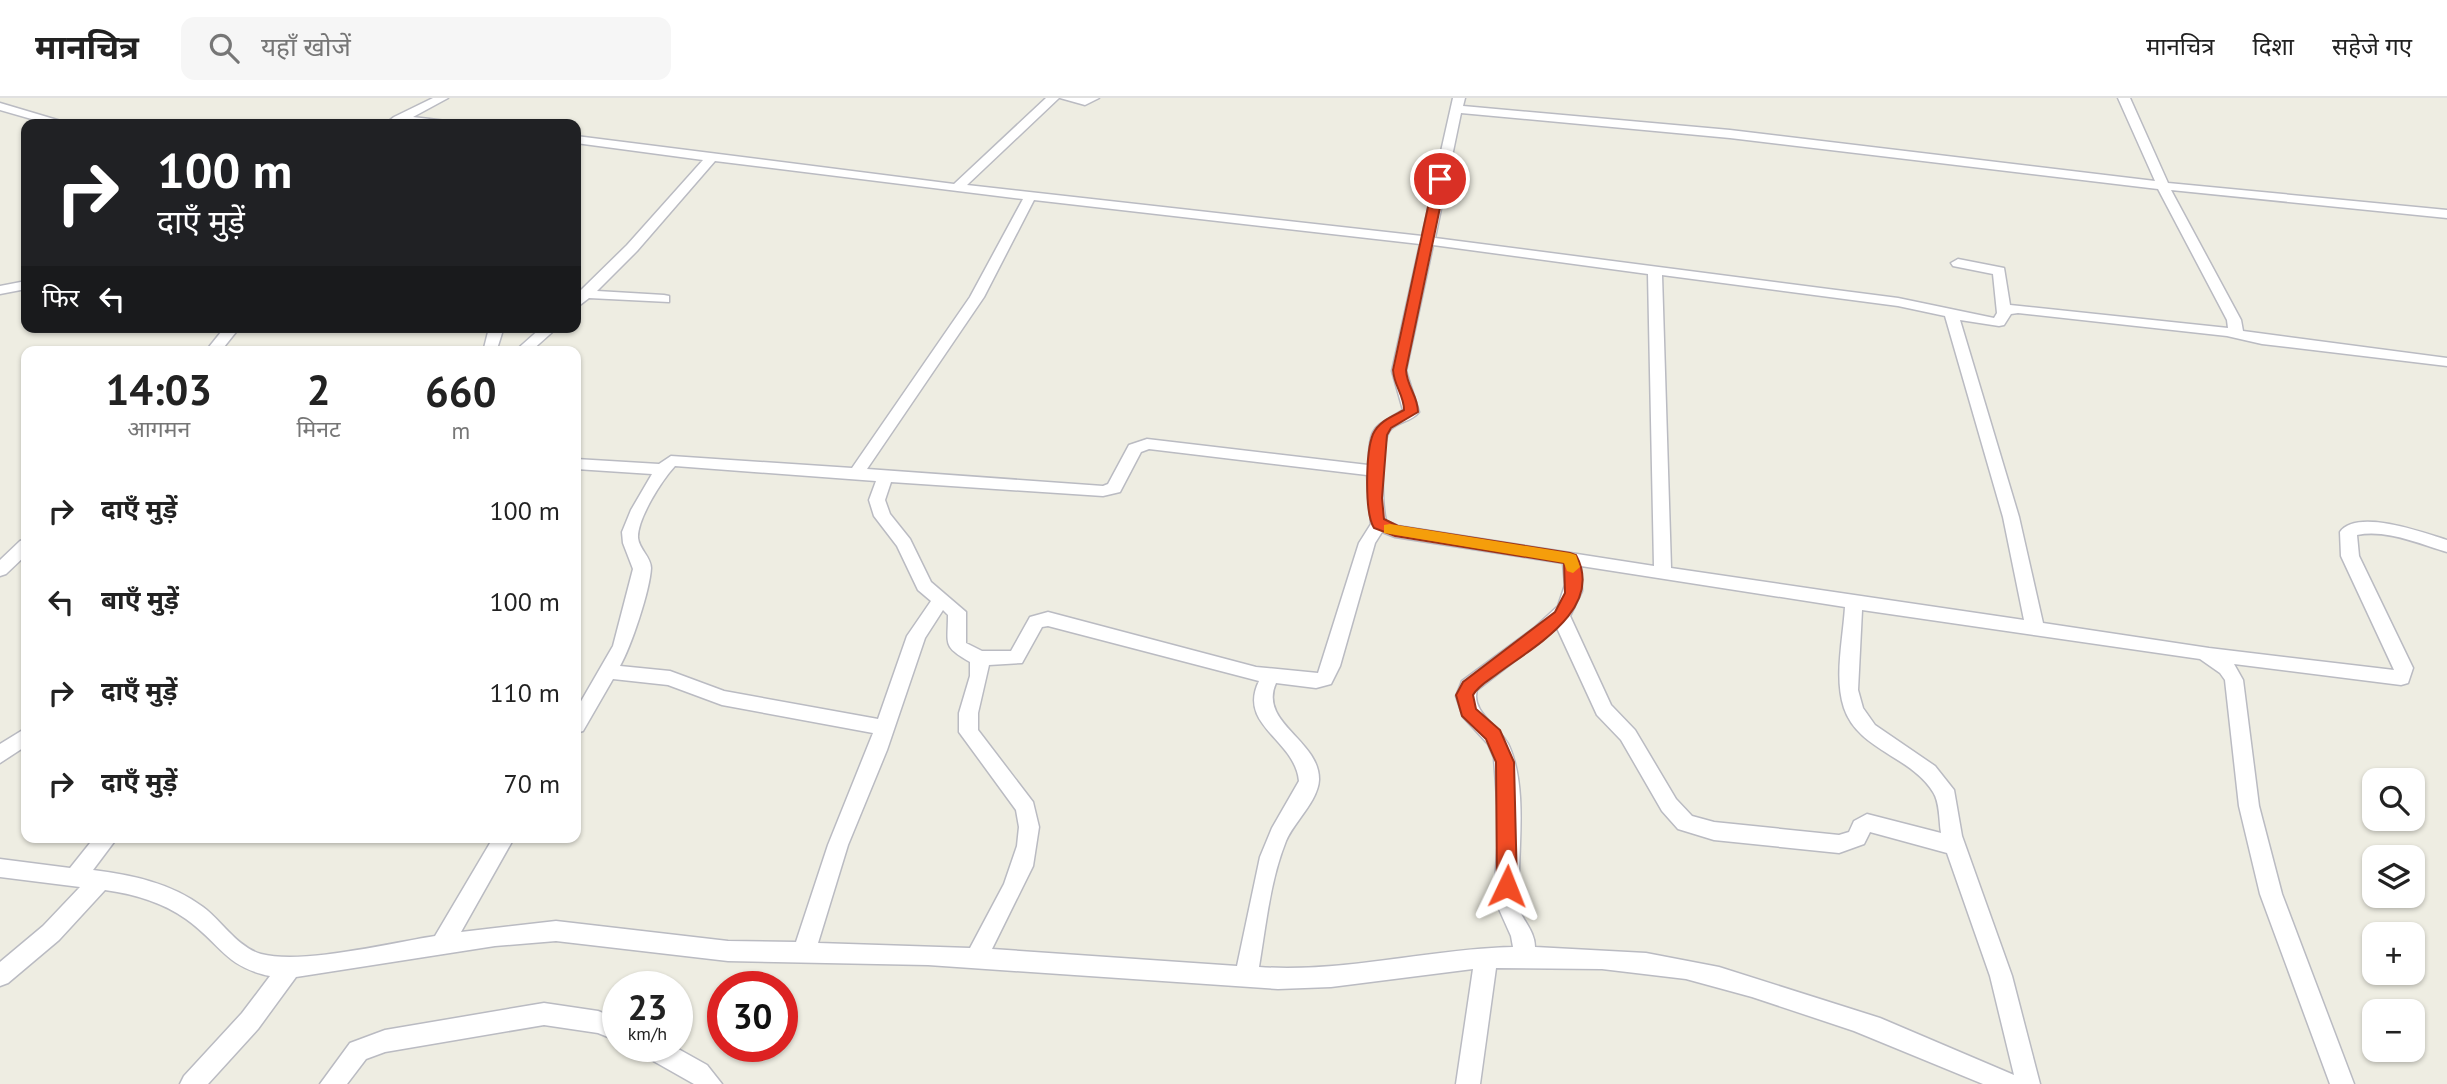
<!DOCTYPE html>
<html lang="hi">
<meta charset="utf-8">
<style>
:root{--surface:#fff;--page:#f6f6f6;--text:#222;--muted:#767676;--line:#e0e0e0}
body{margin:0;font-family:"PT Sans","Noto Sans Devanagari",sans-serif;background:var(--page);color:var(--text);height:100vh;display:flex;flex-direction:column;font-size:26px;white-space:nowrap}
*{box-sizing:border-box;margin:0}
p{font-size:23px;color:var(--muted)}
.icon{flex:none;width:38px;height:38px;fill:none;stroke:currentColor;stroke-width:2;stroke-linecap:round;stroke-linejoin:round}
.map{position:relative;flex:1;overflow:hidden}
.drawer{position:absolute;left:21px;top:248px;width:560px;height:497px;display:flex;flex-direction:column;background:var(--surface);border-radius:14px;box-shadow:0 2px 5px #0004}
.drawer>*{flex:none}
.guide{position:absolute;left:21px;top:21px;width:560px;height:214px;border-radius:14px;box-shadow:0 2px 5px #0004;background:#202124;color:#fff;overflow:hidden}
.fabs{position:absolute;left:2362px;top:670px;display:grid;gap:14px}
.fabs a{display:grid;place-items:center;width:63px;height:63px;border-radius:14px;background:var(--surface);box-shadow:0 2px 5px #0004;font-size:35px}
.speed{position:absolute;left:602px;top:873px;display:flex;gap:14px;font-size:35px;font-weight:700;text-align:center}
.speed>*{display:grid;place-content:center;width:91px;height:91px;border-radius:50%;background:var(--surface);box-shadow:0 2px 5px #0004;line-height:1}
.speed small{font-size:18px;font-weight:400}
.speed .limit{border:10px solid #d22;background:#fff;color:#111}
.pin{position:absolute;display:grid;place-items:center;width:60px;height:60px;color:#fff;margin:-30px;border:4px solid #fff;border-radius:50%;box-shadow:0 2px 7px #0007}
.me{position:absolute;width:77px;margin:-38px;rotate:2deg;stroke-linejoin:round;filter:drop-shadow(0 0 5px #0008)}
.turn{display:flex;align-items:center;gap:24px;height:147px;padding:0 21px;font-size:32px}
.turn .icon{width:91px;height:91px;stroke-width:2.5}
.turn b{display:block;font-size:49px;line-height:60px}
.then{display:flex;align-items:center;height:66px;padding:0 21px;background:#0003;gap:14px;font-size:26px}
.eta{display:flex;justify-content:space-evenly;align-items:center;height:119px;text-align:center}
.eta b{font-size:42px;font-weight:700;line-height:49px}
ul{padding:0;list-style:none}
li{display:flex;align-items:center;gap:21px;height:91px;padding:0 21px}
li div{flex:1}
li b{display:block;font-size:26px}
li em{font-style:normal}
header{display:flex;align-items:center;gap:42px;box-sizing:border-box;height:98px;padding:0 35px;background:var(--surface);border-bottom:2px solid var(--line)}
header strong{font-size:33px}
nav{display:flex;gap:38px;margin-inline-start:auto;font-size:24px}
.search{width:490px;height:63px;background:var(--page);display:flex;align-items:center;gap:18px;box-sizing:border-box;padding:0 24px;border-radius:14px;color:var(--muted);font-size:26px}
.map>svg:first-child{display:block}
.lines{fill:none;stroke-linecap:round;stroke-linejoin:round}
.minor-casing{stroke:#babbc2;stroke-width:3}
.minor{fill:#fff;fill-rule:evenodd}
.route{fill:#f24c24;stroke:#9d3117;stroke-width:2}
.slow{fill:#f59e0b}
</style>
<header>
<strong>मानचित्र</strong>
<div class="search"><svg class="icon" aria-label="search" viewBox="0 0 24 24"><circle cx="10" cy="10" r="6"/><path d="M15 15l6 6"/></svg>यहाँ खोजें</div>
<nav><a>मानचित्र</a><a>दिशा</a><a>सहेजे गए</a></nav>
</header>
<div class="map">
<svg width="2447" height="986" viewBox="0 0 2447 986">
<rect width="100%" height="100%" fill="#eeede2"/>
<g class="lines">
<g class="minor-casing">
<path id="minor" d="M433 0H448L413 19 446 23 452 26H385L394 19Z
M1046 0H1059L967 87 1422 138 1453 0H1465L1463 8 1730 32 2155 83 2118 0H2130L2168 85 2447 112V120L2171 92 2241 222 2243 233 2447 260V268L2262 246 2227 238 2018 215 2011 216 2004 227 1999 228 1960 222 2019 419 2043 525 2209 550 2394 572 2341 458 2340 434C2357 410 2424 435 2447 442V454C2419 446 2387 431 2357 437L2359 458 2413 570 2408 585 2401 587 2234 566 2243 582 2259 708 2282 796 2354 986H2330L2260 796 2239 708 2225 582 2220 575 2200 561 1862 512 1858 592 1863 610 1875 627 1935 668 1954 692 1962 738 2012 878 2040 986H1983L1854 933 1752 899 1686 881 1602 871 1496 870 1480 986H1456L1473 871 1331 889 1278 891 928 867 728 863 556 843 495 848 296 879 258 931 208 986H180L184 978 242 915 270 878C225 869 220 845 186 821 162 804 134 796 105 792L59 842 8 885 0 888V864L43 828 80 789 0 779V761L70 770 94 740H117L93 772C132 777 171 785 203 809 222 823 237 849 261 856 302 867 390 845 435 838L493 740H514L461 834 556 823 728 843 796 844 828 747 873 635 722 607 668 587 613 581 583 633 576 635V612L613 548 633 471 623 445 622 434 631 412 652 376 576 371V361L659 366 671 358 852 370 970 199 1023 101 715 63 637 153 597 193 664 197 669 198V204L589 200 576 210V198L580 193 627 147 703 62 576 45V38L954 86ZM1461 15 1730 40 2158 91 2227 222 2228 230 2010 207 2004 170 1958 161 1951 165 1953 168 1993 176 1997 215 1994 220 1898 200 1435 140ZM1034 102 1420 146 1392 273 1403 312C1371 332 1371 326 1368 367L1147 341 1129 347 1108 386 1103 388 867 371 984 199ZM1433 147 1648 176 1654 468 1398 428 1386 423C1382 407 1380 342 1391 331 1399 323 1411 324 1419 314L1406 273ZM1662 177 1898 208 1945 218 2003 419 2024 522 1671 470ZM1149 351 1367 377 1371 426 1359 445 1318 575 1256 569 1048 514 1030 519 1011 553H982L966 545V514L931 484 910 441 890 416 885 402 891 384 1103 398 1120 394 1141 354ZM675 368 876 383 869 402 874 418 897 448 918 492 931 503 907 538 878 621 724 593 670 573 620 568C631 549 650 492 651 470 651 459 639 451 638 440 637 421 662 382 675 368ZM1382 434 1395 439 1563 465 1565 487 1558 508 1534 530 1462 583 1456 598 1463 619 1488 646 1494 660 1499 728 1494 800 1511 838 1513 849C1428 851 1344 875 1259 869 1266 827 1270 783 1286 743 1294 724 1318 703 1319 682 1320 642 1258 625 1276 585L1316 590 1331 586 1340 568 1375 445ZM1581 468 1845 509C1843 541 1834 580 1844 610 1858 652 1911 658 1933 694 1940 704 1939 723 1941 735L1867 716 1854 723 1849 734 1839 737 1714 724 1692 718 1676 701 1635 632 1611 607 1570 518 1582 493ZM943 512 948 517C948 547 942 548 970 564V578L959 615V634L1016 712 1019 729 1017 748 1004 786 970 850 818 845 848 747 887 652 925 540ZM1048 528 1259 583C1237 628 1295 641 1299 683L1272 730 1260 759 1237 868 992 851 1033 768 1039 729 1033 704 978 632V615L989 567 1022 565 1042 529ZM1557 530 1597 617 1621 642 1662 713 1678 731 1714 742 1839 755 1864 746 1870 734 1947 755 1990 878 2014 977 1880 920 1719 869 1646 855 1535 849C1535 830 1517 818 1516 800 1515 791 1518 782 1519 773 1520 735 1525 686 1510 650 1502 629 1470 615 1477 592Z
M1060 0H1099L1085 7Z
M0 5 64 24 66 26H49L0 12Z
M26 183V191L0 196V188Z
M225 229H240L220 254H205Z
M479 229H501L503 232 497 251 499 254H483L488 234Z
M542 229H558L530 254H514Z
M26 441V457L6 476 0 478V462L20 443Z
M26 630V648L0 665V646Z
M544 905 598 913 618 921V943L598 935 544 927 385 954 366 961 347 986H320L350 945 385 932Z
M638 948H673L707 967 722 986H694L641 956Z"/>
</g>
<use href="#minor" class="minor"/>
</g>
<path class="route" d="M1440 78 1446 81 1406 272C1407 289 1418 298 1418 314L1391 330 1387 337 1382 400 1384 421 1398 428 1570 455 1576 457C1605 511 1533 549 1497 576 1489 582 1478 588 1473 597L1476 611 1500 632 1514 664 1517 788 1514 794 1507 796 1500 794 1497 788 1496 664 1486 641 1462 618 1456 597 1463 584 1555 514 1565 495 1564 465 1395 438 1374 430C1364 414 1366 353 1373 336 1379 323 1393 318 1404 312 1404 297 1394 288 1393 272L1434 81Z"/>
<path class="slow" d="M1390 426 1570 455 1576 457 1580 469 1573 475 1567 473 1564 465 1384 435V427Z"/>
</svg>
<div class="fabs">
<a><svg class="icon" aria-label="search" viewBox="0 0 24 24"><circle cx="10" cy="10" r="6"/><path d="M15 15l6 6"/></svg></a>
<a><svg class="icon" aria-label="layers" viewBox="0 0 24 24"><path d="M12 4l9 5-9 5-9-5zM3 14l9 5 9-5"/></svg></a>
<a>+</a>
<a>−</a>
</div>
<div class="speed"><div>23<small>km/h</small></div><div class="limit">30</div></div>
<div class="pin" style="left:1440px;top:81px;background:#d93025"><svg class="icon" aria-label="arrive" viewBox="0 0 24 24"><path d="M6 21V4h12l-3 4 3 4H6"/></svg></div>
<svg class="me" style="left:1507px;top:788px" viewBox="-20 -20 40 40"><path d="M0-17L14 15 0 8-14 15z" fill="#f24c24" stroke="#fff" stroke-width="4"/></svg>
<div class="guide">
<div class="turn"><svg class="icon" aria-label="right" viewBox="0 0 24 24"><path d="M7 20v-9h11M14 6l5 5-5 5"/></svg><div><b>100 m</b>दाएँ मुड़ें</div></div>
<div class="then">फिर<svg class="icon" aria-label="left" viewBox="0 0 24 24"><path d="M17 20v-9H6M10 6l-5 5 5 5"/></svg></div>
</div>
<section class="drawer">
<div class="eta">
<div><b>14:03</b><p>आगमन</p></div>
<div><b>2</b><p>मिनट</p></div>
<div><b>660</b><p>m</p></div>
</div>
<ul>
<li><svg class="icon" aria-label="right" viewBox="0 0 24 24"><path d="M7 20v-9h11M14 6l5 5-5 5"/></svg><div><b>दाएँ मुड़ें</b></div><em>100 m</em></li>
<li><svg class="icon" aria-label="left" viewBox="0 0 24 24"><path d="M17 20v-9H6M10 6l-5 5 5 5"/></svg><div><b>बाएँ मुड़ें</b></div><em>100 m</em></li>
<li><svg class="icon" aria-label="right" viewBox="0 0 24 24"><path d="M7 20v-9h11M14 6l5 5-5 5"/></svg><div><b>दाएँ मुड़ें</b></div><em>110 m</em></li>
<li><svg class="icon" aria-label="right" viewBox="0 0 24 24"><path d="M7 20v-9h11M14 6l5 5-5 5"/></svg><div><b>दाएँ मुड़ें</b></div><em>70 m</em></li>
</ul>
</section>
</div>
